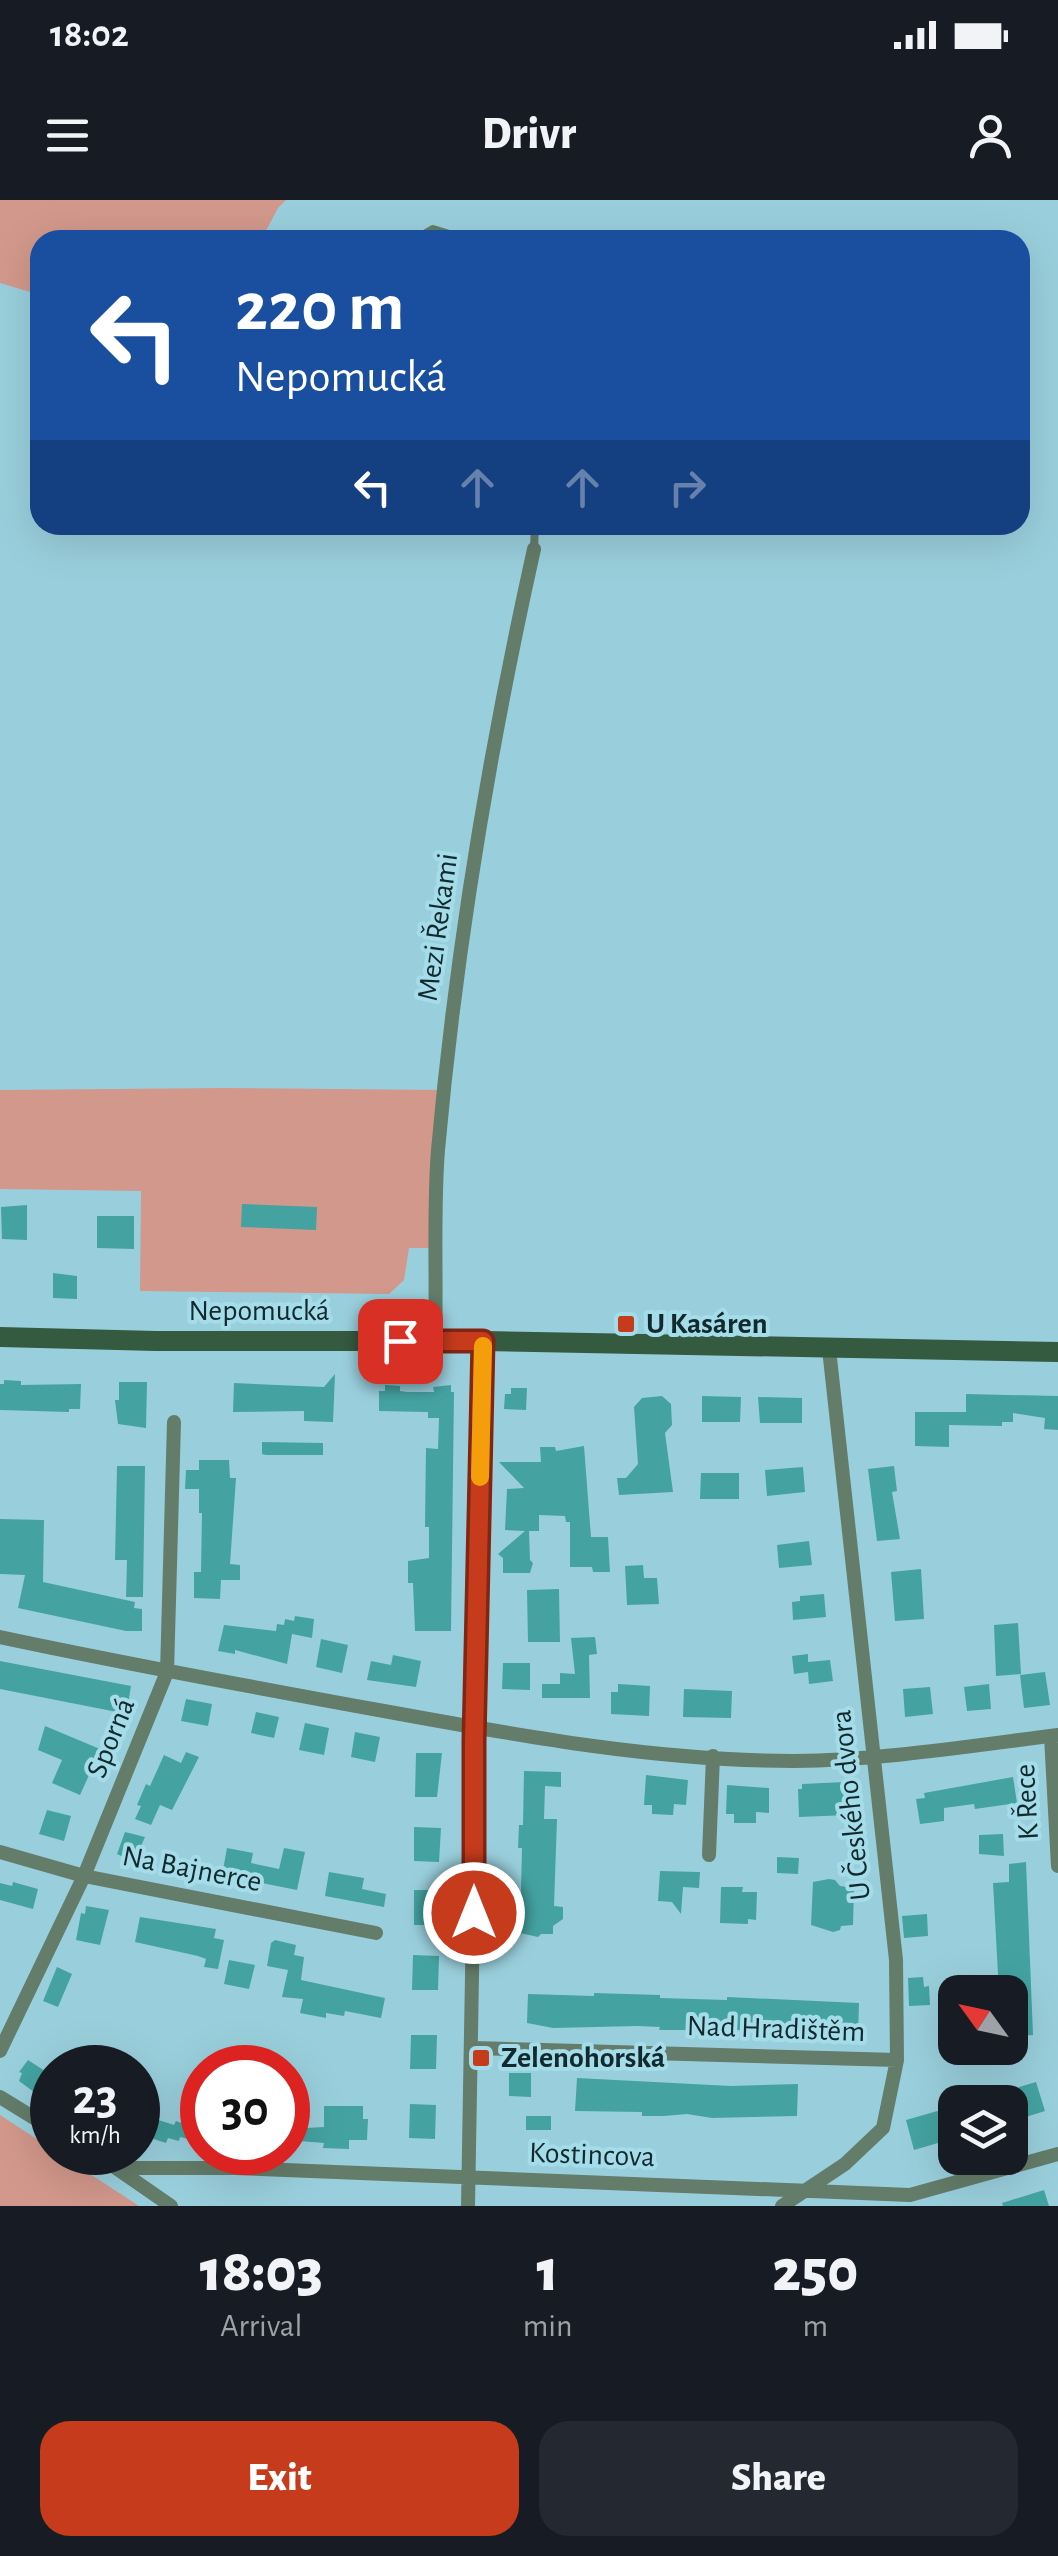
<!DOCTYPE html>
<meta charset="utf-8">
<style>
:root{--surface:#171b24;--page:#242831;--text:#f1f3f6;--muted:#9ea1a6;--accent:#c53b1c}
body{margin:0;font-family:"Alegreya Sans",sans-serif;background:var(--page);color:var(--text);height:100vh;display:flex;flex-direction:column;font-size:38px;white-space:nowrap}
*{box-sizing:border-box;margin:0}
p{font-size:32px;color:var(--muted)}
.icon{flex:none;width:55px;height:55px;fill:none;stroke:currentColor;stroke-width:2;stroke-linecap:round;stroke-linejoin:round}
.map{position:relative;height:2006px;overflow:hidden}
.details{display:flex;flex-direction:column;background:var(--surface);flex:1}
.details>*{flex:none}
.banner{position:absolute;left:30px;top:30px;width:1000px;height:305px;border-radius:30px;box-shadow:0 10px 40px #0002;background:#1a4fa0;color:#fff;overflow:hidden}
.needle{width:65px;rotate:303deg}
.fabs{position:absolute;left:938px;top:1775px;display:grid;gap:20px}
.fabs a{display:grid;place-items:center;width:90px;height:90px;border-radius:20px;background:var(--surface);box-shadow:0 10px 40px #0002;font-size:50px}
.speed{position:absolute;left:30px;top:1845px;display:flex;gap:20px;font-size:50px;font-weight:700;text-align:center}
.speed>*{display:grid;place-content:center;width:130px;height:130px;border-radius:50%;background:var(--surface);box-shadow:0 10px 40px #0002;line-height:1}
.speed small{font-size:25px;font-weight:400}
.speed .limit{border:15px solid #d22;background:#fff;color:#111}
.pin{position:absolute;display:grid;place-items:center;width:85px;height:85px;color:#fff;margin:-42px;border-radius:20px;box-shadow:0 5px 15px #0006}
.me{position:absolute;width:110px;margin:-55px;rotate:0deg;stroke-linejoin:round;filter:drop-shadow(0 0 8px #0008)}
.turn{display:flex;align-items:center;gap:35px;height:210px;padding:0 40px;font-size:45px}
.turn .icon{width:130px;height:130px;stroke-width:2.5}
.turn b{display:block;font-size:70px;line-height:85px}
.lanes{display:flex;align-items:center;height:95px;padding:0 40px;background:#0003;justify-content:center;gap:50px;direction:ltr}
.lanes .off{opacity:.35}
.eta{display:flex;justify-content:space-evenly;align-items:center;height:170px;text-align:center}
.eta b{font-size:60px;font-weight:800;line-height:70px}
.primary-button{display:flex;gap:20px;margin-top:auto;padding:20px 40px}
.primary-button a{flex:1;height:115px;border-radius:30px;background:var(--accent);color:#fff;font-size:40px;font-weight:800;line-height:115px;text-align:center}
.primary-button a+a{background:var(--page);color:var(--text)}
.status{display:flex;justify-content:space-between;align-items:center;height:70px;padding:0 50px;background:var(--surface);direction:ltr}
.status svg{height:28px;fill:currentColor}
header{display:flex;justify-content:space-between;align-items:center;height:130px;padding:0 40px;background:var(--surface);font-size:45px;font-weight:800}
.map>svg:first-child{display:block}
.green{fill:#d2988b}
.building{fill:#44a3a1}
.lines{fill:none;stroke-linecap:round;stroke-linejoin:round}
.lane{stroke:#647c6a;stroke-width:8}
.street{stroke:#647c6a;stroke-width:14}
.secondary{stroke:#345a40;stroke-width:20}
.route-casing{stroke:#802612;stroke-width:25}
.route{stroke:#c53b1c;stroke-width:18}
.slow{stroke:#f59e0b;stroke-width:18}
.poi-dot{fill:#c53b1c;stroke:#a5dce9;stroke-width:4}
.labels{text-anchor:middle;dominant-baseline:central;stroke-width:8;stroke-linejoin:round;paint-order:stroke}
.street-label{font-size:30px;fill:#12292d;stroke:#a5dce9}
.poi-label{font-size:30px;font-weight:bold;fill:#12292d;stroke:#a5dce9;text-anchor:start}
</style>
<div class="status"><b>18:02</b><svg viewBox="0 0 49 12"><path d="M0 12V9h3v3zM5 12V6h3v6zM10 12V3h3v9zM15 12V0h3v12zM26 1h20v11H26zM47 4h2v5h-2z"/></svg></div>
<header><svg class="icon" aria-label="menu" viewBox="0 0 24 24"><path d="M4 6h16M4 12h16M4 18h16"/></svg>Drivr<svg class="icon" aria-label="person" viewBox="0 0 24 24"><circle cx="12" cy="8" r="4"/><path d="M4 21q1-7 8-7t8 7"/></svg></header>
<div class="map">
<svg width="1058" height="2006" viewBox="0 0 1058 2006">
<rect width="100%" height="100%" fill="#99cfdc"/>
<path class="green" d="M0 0H286L278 8 261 40H40V95L0 83Z
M224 888 445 890 437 1048H409L404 1080 389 1094 140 1091 141 991 0 989V890Z
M0 1915 52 1949V1952L58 1953 139 2006H0Z"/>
<path class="building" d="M242 1004 317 1007 316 1030 241 1027Z
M27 1005V1040L2 1039 1 1007Z
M97 1016H134V1049L97 1048Z
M53 1073 77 1076V1099L53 1098Z
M335 1174 333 1222 304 1221V1211L233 1212 234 1183 324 1187Z
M4 1180 21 1181V1185L81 1184 80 1209H69V1212L0 1210V1184H4Z
M119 1182H147L146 1228 118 1224 115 1200H119Z
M385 1185 400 1186V1191L407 1192H434L433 1187 451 1185V1192H454L451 1431H415L413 1383H408V1361L429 1358V1327H425L426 1248 438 1249 439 1218H428V1212L379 1211V1191H385Z
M511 1188H527L526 1210 504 1209 505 1194H511Z
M966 1194 1058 1196V1230L1044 1229 1045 1218 1013 1213V1222H1002V1226L949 1225V1247L915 1246V1212H966Z
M662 1196 671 1204 672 1225 665 1233 673 1292 619 1295 617 1278H626L638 1264 634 1207 642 1198Z
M702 1196 741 1197 740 1222H702Z
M758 1197 802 1198V1223H760Z
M262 1242 323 1243V1255H266L262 1254Z
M584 1246 591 1337H608L610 1372H593L592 1367H570V1322H566L565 1316 539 1315V1331H529L530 1360 533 1363 530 1373H503V1358L498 1354 525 1331 505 1330 507 1289 524 1288 499 1262H541L540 1247H555L556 1251Z
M199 1260H229L230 1278H236L230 1364 240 1365V1380H221L220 1399 194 1398V1372H201L202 1313H199V1289H185L186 1270H199Z
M117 1266H145L143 1397H126L127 1360H115Z
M894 1266 897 1291 892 1292 900 1339 877 1341 868 1269Z
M803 1267 805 1292 767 1296 765 1270Z
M701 1273H739V1299H700Z
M0 1319 44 1320 43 1382 135 1402 134 1408 142 1409V1431H126L18 1408 25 1375 0 1374Z
M809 1341 812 1365 779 1368 777 1345Z
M643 1365 644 1378H657L659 1404 627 1405 625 1366Z
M921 1369 924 1419 895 1421 891 1372Z
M559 1389 560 1442H528L527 1390Z
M824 1394 826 1417 793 1420 792 1402 800 1401V1396Z
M295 1416 314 1419 312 1438 292 1434 287 1464 235 1450V1454L218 1451 224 1425 276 1431 277 1424 284 1425 285 1419 294 1421Z
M1018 1423 1021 1474 996 1476 994 1425Z
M595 1437 597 1454 589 1455 590 1498H542V1484H560V1473L575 1474 571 1438Z
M321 1439 348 1445 342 1473 316 1467Z
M808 1454V1462L830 1460 833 1481 809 1484 808 1472 794 1474 792 1456Z
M393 1455 421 1461 416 1487 367 1480 371 1461 391 1465Z
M0 1461 131 1486 123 1535 109 1570 94 1564 80 1595 52 1583 62 1560 38 1550 45 1526 100 1549 117 1512 0 1489Z
M503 1463H530V1490L502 1489Z
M1045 1472 1050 1505 1024 1508 1020 1475Z
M618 1484 650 1486 649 1516 611 1514V1492H618Z
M989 1484 991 1509 967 1511 964 1487Z
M930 1487 933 1514 905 1517 903 1489Z
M684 1489 732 1491 731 1518 683 1517Z
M186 1499 212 1504 208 1526 181 1521Z
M256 1512 279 1517 274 1538 251 1533Z
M305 1523 329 1528 324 1555 299 1550Z
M355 1532 380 1537 375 1562 351 1557Z
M186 1552 199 1557 172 1610 160 1605 151 1625 135 1619 141 1606 137 1605 146 1584 150 1586 164 1555 181 1563Z
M416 1553H442L437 1597H415Z
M524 1571 561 1572V1587L545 1586 544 1619H557L554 1706 563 1707V1719L553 1726V1734H541L538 1737 520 1733 522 1648H518L519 1625H523Z
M646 1575 688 1580 686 1605 674 1604 673 1615 652 1614V1605H644Z
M1013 1577 1017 1603 975 1609 974 1604 944 1608V1621L920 1624 916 1599 925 1598 924 1593Z
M845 1582 846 1588H850L851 1601 856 1606 848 1615 799 1617 798 1589H802V1584Z
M727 1585 769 1588V1613L756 1612V1623H734V1614H726Z
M47 1610 71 1616 64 1641 39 1634Z
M414 1627 441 1628 439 1662 414 1661Z
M125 1632 145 1637 134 1662 117 1654Z
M1003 1634 1004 1656 979 1654V1635Z
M227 1648 253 1653 251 1663 279 1669 284 1648 305 1652 297 1690 222 1675Z
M777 1657 799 1658 798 1674 777 1673Z
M1026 1662 1033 1835 1016 1836V1833H1010V1792H999L993 1683 1009 1682V1664Z
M660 1671 700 1672 699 1688 683 1687 681 1714 672 1702 658 1701Z
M329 1672 364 1678 362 1689 386 1694 384 1707 325 1696Z
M829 1679 835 1680 840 1686 854 1688 853 1725 841 1726 840 1730 833 1732 811 1725 813 1682Z
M13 1682 38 1689 33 1709 0 1700V1683L12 1686Z
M721 1687H743L742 1692H757L756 1720 748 1719V1724L720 1723Z
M414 1690H439V1725H414Z
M86 1706 109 1710 100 1745 76 1740 81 1713 85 1714Z
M927 1714 928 1736 904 1738 902 1716Z
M140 1717 216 1729 214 1738 224 1740 218 1769 204 1767 206 1759 198 1756 135 1742Z
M275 1740 296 1745 294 1755 304 1757 301 1780 385 1798 381 1818 345 1811 344 1816 326 1813V1818L300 1813 303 1799 282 1797 288 1770 267 1766 271 1743Z
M413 1755 439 1756 438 1790H412Z
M229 1760 255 1765 249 1789 224 1784Z
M57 1767 72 1774 58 1807 43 1801Z
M923 1777 924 1787 929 1786 930 1805 909 1806 908 1778Z
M594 1793 660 1795V1798L727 1800V1797L859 1803 858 1835H792V1831L770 1830H659L660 1827 638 1826 553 1828 527 1823 528 1794 594 1796Z
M411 1835H437L436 1869H410Z
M28 1860 51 1875 38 1895 19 1881 22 1873 19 1872Z
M509 1873H531V1897L509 1896Z
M577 1878 731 1886 798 1884 797 1916 712 1918 687 1914 664 1916H642V1912L575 1911Z
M1036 1882 1045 1911 1010 1922V1902H979V1899Z
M410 1904 436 1905 435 1939 409 1938Z
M324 1906H363V1919H368L367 1940H349V1949L323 1948 324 1943 288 1940V1929L324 1927Z
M955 1906V1938L914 1950 906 1920Z
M140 1914 174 1925 176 1921 187 1925 189 1917 202 1920 200 1942 180 1937 179 1941 168 1938 166 1943 138 1934Z
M526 1916H551V1930H526Z
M1044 1990 1049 2006H1003L1002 2003Z"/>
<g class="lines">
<path class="lane" d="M414 40 433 29 469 40
M534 349 535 325"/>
<path class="street" d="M435 1141C437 1078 433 1013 438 950 456 748 490 547 534 349
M0 1437C131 1465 263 1489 395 1513 526 1537 660 1561 794 1561 882 1560 970 1546 1058 1535
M1051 1536 1058 1666
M0 1652 84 1676 376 1733
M709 1655 713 1556
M473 1848 897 1860
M0 1851 84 1676 167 1472 174 1222
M0 1897 52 1929
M93 1952 171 2006
M119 1968H235L910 1995 1058 1954
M468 2006C475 1718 476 1429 483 1141
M782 2006 845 1964 883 1928 897 1860 896 1760 829 1149"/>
<path class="secondary" d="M0 1137 156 1141H483L1058 1152"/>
</g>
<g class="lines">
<g class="route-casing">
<path id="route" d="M400 1141H483L474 1541V1713"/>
</g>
<use href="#route" class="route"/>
<path class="slow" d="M480 1277 483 1146"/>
</g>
<g class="poi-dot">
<rect x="616" y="1114" width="20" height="20" rx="5"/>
<rect x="471" y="1848" width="20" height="20" rx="5"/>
</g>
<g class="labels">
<g class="street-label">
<text transform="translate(438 727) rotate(-82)">Mezi Řekami</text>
<text x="259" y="1111">Nepomucká</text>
<text transform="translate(111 1538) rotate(-68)">Sporná</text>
<text transform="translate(1027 1602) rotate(-93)">K Řece</text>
<text transform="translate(851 1605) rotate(-96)">U Českého dvora</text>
<text transform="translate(192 1669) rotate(11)">Na Bajnerce</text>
<text transform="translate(776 1829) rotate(2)">Nad Hradištěm</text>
<text transform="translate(592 1955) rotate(2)">Kostincova</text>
</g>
<g class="poi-label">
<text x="646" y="1124">U Kasáren</text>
<text x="501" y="1858">Zelenohorská</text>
</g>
</g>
</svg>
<div class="fabs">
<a><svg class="needle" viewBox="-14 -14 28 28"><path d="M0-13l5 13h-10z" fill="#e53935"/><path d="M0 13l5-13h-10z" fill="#9ea1a6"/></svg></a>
<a><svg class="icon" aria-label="layers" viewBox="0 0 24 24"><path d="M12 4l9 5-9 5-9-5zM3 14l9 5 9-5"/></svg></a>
</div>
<div class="speed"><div>23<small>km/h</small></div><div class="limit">30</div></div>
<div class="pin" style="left:400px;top:1141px;background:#d93025"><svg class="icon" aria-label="arrive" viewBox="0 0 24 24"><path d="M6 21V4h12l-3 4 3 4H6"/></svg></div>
<svg class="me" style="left:474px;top:1713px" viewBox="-20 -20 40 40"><circle r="17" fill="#c53b1c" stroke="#fff" stroke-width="3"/><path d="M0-11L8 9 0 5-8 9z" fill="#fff"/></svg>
<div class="banner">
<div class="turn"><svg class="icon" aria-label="left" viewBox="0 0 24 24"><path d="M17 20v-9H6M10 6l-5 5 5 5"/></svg><div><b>220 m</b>Nepomucká</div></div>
<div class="lanes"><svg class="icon" aria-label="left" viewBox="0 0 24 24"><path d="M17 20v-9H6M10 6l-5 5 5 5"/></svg><svg class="icon off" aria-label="ahead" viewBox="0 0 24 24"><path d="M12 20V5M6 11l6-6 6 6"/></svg><svg class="icon off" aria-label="ahead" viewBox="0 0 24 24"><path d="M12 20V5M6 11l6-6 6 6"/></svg><svg class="icon off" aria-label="right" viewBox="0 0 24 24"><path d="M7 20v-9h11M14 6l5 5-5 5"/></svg></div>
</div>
</div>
<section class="details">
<div class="eta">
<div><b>18:03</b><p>Arrival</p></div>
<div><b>1</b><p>min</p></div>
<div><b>250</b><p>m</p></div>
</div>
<div class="primary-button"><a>Exit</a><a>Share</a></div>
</section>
